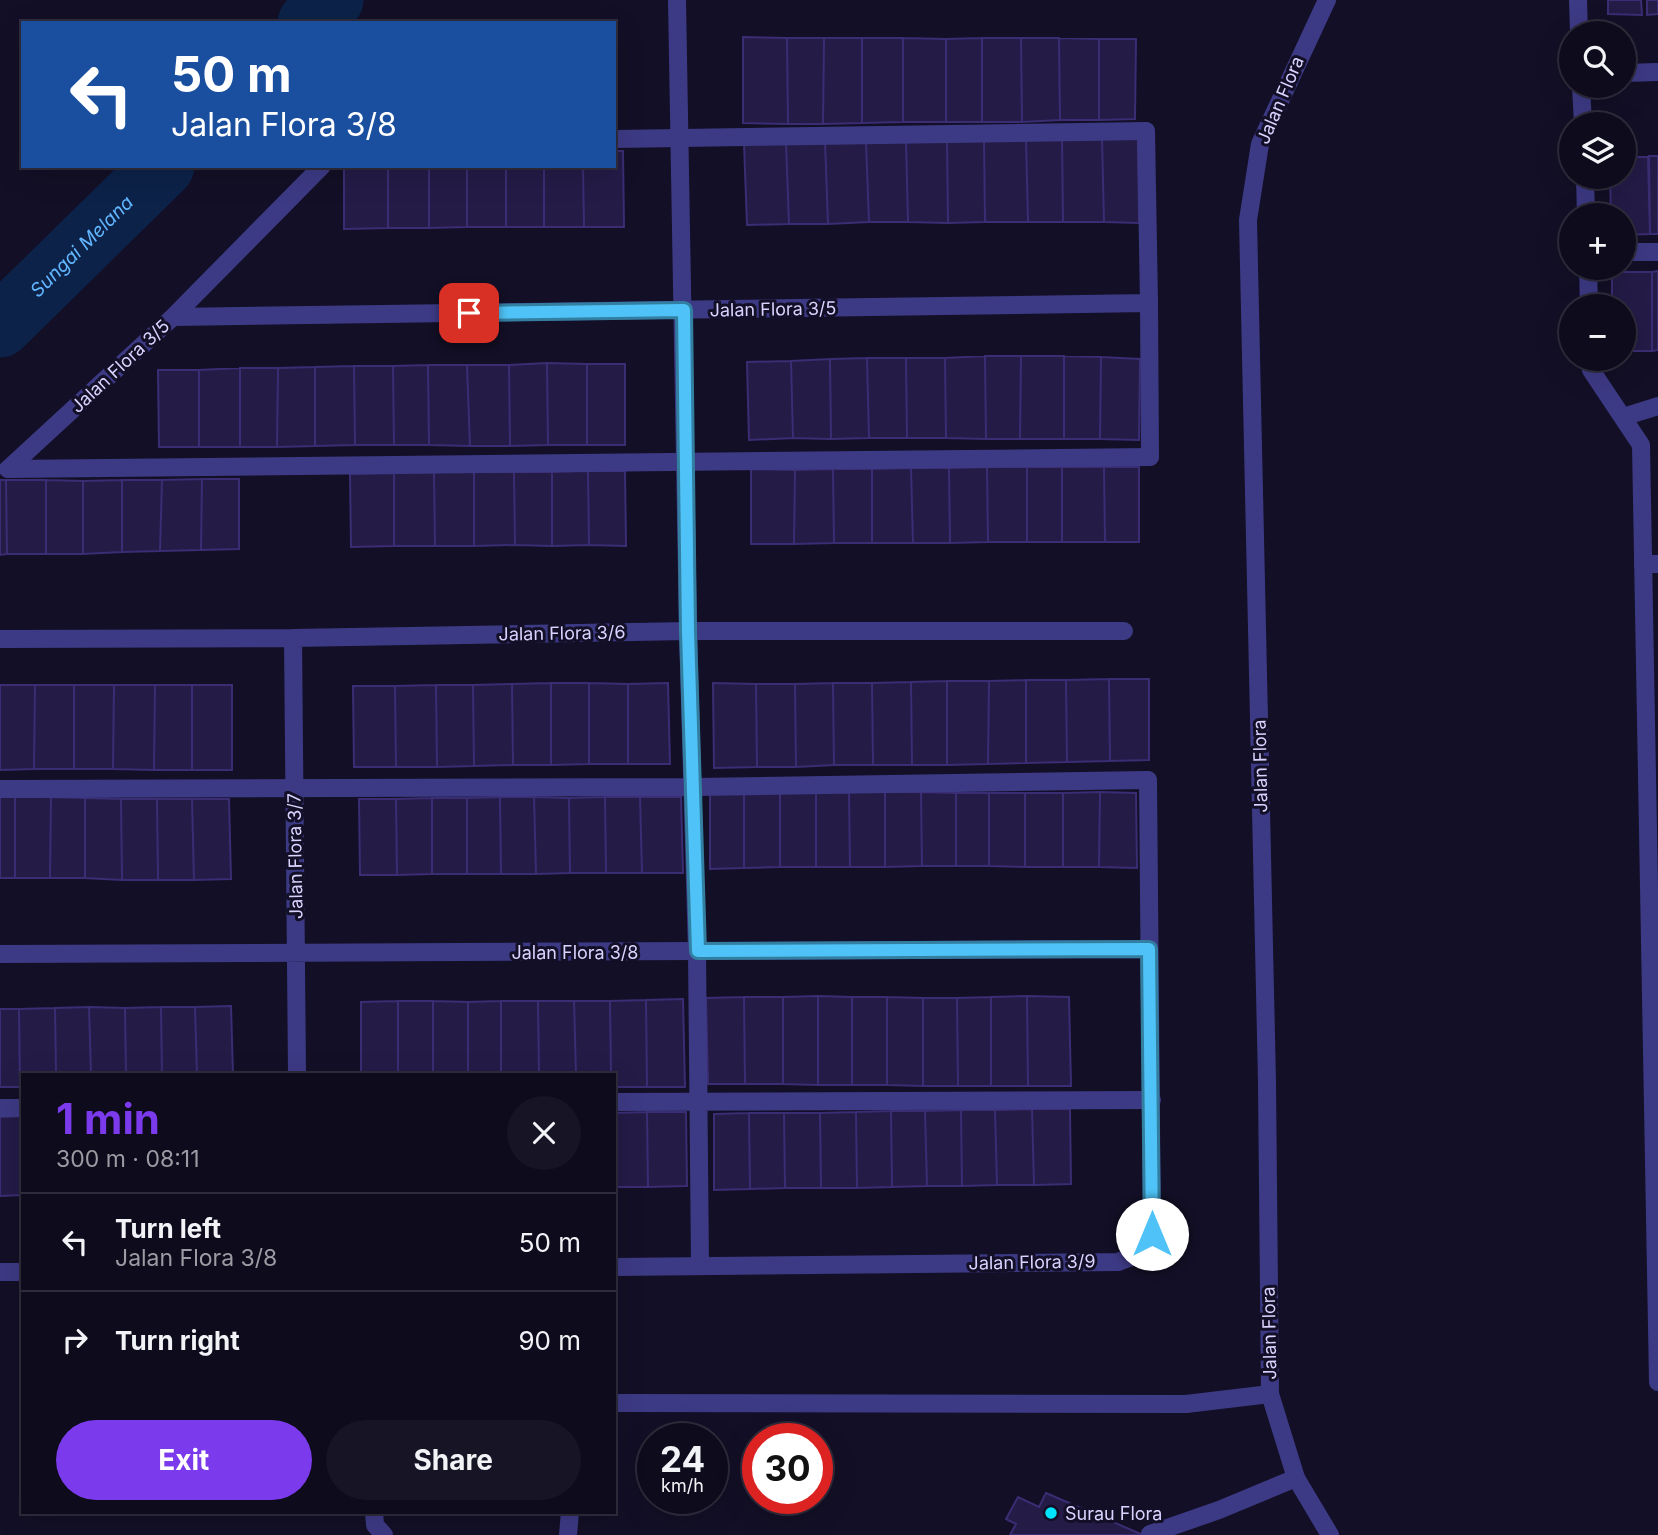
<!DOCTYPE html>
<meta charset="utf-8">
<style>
:root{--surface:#0e0b1c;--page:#171425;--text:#f1f3f6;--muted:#9b9ba3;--line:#2e2b3b;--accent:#7c3aed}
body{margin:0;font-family:Inter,sans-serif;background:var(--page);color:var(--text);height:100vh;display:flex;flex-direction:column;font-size:26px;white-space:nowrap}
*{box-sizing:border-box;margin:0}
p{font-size:23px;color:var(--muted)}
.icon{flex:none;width:38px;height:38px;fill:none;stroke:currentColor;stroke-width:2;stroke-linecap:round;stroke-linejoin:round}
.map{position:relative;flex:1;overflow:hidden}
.drawer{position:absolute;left:21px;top:1073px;width:595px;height:441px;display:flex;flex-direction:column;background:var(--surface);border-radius:0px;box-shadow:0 7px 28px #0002,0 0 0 2px var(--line)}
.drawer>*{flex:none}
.guide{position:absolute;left:21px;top:21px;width:595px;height:147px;border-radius:0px;box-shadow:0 7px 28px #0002,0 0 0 2px var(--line);background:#1a4fa0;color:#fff;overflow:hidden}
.fabs{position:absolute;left:1559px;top:21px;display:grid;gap:14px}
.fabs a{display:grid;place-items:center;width:77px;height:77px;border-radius:50%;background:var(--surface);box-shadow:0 7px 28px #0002,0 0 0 2px var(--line);font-size:35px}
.speed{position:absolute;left:637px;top:1423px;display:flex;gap:14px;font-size:35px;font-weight:700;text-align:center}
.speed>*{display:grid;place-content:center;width:91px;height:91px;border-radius:50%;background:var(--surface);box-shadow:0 7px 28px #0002,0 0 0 2px var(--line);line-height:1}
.speed small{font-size:18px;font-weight:400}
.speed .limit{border:10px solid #d22;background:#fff;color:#111}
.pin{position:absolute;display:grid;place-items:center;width:60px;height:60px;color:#fff;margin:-30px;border-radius:14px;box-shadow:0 4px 10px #0006}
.me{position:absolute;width:77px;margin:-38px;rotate:0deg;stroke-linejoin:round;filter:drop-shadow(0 0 5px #0008)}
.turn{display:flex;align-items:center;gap:24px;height:147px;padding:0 35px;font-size:32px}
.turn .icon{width:91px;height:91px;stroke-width:2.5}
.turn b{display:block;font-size:49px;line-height:60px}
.round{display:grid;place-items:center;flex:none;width:74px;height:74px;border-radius:37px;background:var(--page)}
.summary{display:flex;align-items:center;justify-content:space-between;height:119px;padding:0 35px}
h1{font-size:42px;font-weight:700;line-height:52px;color:var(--accent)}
.action{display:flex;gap:14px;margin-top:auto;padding:14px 35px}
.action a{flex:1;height:80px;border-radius:42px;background:var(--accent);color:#fff;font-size:28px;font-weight:700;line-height:80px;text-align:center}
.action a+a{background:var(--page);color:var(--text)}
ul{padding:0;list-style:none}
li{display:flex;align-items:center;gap:21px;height:98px;padding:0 35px;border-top:2px solid var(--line)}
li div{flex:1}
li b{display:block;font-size:26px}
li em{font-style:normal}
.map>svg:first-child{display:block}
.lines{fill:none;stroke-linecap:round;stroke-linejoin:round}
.river{stroke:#0c2248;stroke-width:63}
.building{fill:#241b47;stroke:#3b2d73;stroke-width:2}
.lane{stroke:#3d3a85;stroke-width:18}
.street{stroke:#3d3a85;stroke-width:18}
.route-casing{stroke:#337fa1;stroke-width:18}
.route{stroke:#4fc3f7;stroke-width:12}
.poi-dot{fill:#00e5ff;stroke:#130f26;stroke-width:2.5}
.labels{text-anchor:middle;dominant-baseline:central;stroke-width:6;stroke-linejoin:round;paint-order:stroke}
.street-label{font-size:18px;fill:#d9d4ff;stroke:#130f26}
.poi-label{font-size:18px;fill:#d9d4ff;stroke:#130f26;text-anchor:start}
.water-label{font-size:19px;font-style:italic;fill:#62b6ff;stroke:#130f26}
</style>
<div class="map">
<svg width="1658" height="1535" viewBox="0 0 1658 1535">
<rect width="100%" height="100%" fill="#130f26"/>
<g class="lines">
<g class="river">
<path d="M309 23 332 0"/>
<path id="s1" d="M0 326 163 166"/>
</g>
</g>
<path class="building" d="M1608 0H1641L1642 15 1608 14Z
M1647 0H1658V14L1647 15Z
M743 37 787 38 788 124 743 123Z
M787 38H824L823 124H788Z
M824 38H862V123L823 124Z
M862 38H903V122L862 123Z
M903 38 946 39V122H903Z
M982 38H1021L1022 122H982Z
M982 38V122H946V39Z
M1021 38H1059L1060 120 1022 122Z
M1059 38 1099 39V120H1060Z
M1099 39H1136L1135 119 1099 120Z
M984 138 985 222 948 223 947 140Z
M984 138H1026L1028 222H985Z
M1026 138H1062L1063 222H1028Z
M1062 138H1102L1104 222H1063Z
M1102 138 1138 139 1139 223 1104 222Z
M906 140 908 222H869L866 141Z
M906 140H947L948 223 908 222Z
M825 141 828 224H789L786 142Z
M825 141H866L869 222 828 224Z
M786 142 789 224 747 225 744 143Z
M614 151H623L624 227H584L583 166H614Z
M1649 156H1658V234H1650Z
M1624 157H1648L1650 234 1624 235V215H1611L1610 177H1624Z
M344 166H388V228L344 229Z
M388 166H429V228H388Z
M429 166H467V227L429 228Z
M467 166H506V227H467Z
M506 166H544V227H506Z
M544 166H583L584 227H544Z
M1658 271V350L1652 351V272Z
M1612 272H1652V351H1624V306H1612Z
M985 356H1021L1020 439H986Z
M985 356 986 439 946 438 945 358Z
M1021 356H1064V439H1020Z
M1064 356 1101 357 1100 439H1064Z
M1101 357 1140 359 1139 440 1100 439Z
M867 358H906L907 438H869Z
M867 358 869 438 831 439 830 359Z
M906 358H945L946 438H907Z
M830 359 831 439 793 438 791 361Z
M791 361 793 438 749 440 747 362Z
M547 363 587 364V445H548Z
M547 363 548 445 510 446 509 365Z
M587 364H625V445H587Z
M428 365H467L470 446 429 445Z
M428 365 429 445H394L393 366Z
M467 365H509L510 446H470Z
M354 366H393L394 445H355Z
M354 366 355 445 315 446V367Z
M315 367V446L277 447 278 368Z
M240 368H278L277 447H240Z
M240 368V447H199V370Z
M158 370H199V447H159Z
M987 467H1027V542H988Z
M987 467 988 542 950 543 949 468Z
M1027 467H1062V542H1027Z
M1062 467H1104L1105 542H1062Z
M1104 467H1139V542H1105Z
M911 468H949L950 543H913Z
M911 468 913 543H872V469Z
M751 469 795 470 794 544H751Z
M833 469H872V543H834Z
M833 469 834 543 794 544 795 470Z
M588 471H625L626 546 589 545Z
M588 471 589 545 552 546V472Z
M434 472H474V546H435Z
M434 472 435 546H394V473Z
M474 472H514L515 545 474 546Z
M514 472H552V546L515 545Z
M394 473V546L351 547 350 474Z
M202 479H239V549L201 550Z
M202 479 201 550 160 551 162 480Z
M0 480H6L7 554 0 555Z
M6 480H46V554H7Z
M46 480 83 481V554H46Z
M122 480H162L160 551 122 552Z
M122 480V552L83 554V481Z
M1109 679H1149V760L1110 761Z
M1109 679 1110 761 1067 762 1066 680Z
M1026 680H1066L1067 762 1026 763Z
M1026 680V763L988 764 989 681Z
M947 681H989L988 764 947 765Z
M947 681V765H912L911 682Z
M911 682 912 765H873L872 683Z
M551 683H589V764L551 765Z
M551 683V765H513L512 684Z
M589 683 628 684V764H589Z
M668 683 670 764H628V684Z
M713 683 756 684 757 767 714 768Z
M833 683H872L873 765H834Z
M833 683 834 765 796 767 795 684Z
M512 684 513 765 474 766 473 685Z
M756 684H795L796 767H757Z
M0 685H35L34 769 0 770Z
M35 685H74V769H34Z
M74 685H114L113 769H74Z
M114 685H155L154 770 113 769Z
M155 685H192V770H154Z
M192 685H232V770H192Z
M436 685H473L474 766 437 767Z
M436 685 437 767H396L395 686Z
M353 686H395L396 767H354Z
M849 792H885V867H850Z
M849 792 850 867H816V793Z
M885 792H921L922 866 885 867Z
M921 792 956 793V866H922Z
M1100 792 1136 793 1137 868 1099 867Z
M1100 792 1099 867H1063V793Z
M744 793H780V867L744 868Z
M744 793V868L710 869V794Z
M780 793H816V867H780Z
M956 793H989V866H956Z
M989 793H1025V867L989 866Z
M1025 793H1063V867H1025Z
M0 797H15V878H0Z
M15 797H51L50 878H15Z
M51 797 85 798V878H50Z
M500 797H534L536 874H501Z
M500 797 501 874H467V798Z
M534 797 569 798 570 873 536 874Z
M605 797H640L642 873H606Z
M605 797 606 873H570L569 798Z
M640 797H681L683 873H642Z
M85 798 121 799 122 880 85 878Z
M432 798H467V874H432Z
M432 798V874L397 875 396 799Z
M121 799H157L158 880H122Z
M157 799H192L194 880H158Z
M192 799H229L231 879 194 880Z
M359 799H396L397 875H360Z
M818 996 852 997V1085H818Z
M818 996V1085L783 1084V997Z
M1027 996 1069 997 1071 1086H1028Z
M1027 996 1028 1086H991V997Z
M744 997H783V1084H745Z
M744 997 745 1084H708L706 998Z
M852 997H887V1085H852Z
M887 997 923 998V1086L887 1085Z
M991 997V1086H958L957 998Z
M923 998H957L958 1086H923Z
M683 999 685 1087H647L646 1000Z
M646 1000 647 1087H614V1074H611L610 1001Z
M398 1001H433V1074H398Z
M398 1001V1074H361V1002Z
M433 1001 468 1002V1074H433Z
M501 1001H538L539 1074H501Z
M501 1001V1074H468V1002Z
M538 1001H574L576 1074H539Z
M574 1001H610L611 1074H576Z
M231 1006 233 1074H197L195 1007Z
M89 1007 125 1008 126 1074H91Z
M89 1007 91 1074H56L55 1008Z
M161 1007H195L197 1074H162Z
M161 1007 162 1074H126L125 1008Z
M55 1008 56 1074H23V1087H20L19 1009Z
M0 1009H19L20 1087H0Z
M1032 1109H1070L1071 1184 1034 1185Z
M1032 1109 1034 1185H997L995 1110Z
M961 1110H995L997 1185 962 1186Z
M961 1110 962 1186H927L925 1111Z
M891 1111H925L927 1186 892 1187Z
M891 1111 892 1187 857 1188 856 1112Z
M647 1112H686L687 1186 648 1187Z
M647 1112 648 1187H614V1113Z
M856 1112 857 1188H821L820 1113Z
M749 1113H784L785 1188 750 1189Z
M749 1113 750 1189 714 1190V1114Z
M784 1113H820L821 1188H785Z
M22 1116H23L22 1195Z
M22 1116V1195L0 1196V1117Z
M1046 1493 1143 1535H1010L1016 1524 1006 1519 1018 1497 1039 1507Z"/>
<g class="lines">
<path class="lane" d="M614 139 1146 131
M1624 252H1658
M8 469 1150 457
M1643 564H1658
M688 631 697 951 700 1265
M0 789 694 787 1148 780
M614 1102 1152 1100
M0 1108H23
M614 1403 1186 1404 1270 1394
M374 1512 375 1525 384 1535
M1150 1534 1219 1510 1296 1478
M568 1535 570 1512"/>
<path class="street" d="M677 0 688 631
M1327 0 1260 144 1248 220 1267 1082 1270 1394 1296 1478 1330 1535
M1578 0 1579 33
M1624 73 1658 72
M1581 86 1583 124
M1146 131 1149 303
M1585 177 1586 215
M1588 268 1589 306
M173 317 322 166
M1590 359 1591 370 1641 445 1658 1382
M1623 417 1658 406
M8 469 173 317 1149 303 1150 457
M293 638 297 1074
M0 639 293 638 688 631H1124
M0 954 1149 949
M614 1267 1118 1262 1141 1253 1152 1234 1148 780
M0 1272H23"/>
</g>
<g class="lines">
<g class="route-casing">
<path id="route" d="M469 313 684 310 688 631 698 951 1149 949 1152 1234"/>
</g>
<use href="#route" class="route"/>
</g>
<circle class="poi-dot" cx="1051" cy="1513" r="7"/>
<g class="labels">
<g class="street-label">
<text transform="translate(1280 100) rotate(-67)">Jalan Flora</text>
<text transform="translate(773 309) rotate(-1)">Jalan Flora 3/5</text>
<text transform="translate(120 366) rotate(-43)">Jalan Flora 3/5</text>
<text transform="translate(562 633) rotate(-1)">Jalan Flora 3/6</text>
<text transform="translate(1260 766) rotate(-91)">Jalan Flora</text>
<text transform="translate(295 856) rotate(-91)">Jalan Flora 3/7</text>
<text x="575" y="952">Jalan Flora 3/8</text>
<text transform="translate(1032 1262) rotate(-1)">Jalan Flora 3/9</text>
<text transform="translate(1269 1333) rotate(-91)">Jalan Flora</text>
</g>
<g class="poi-label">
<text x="1065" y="1513">Surau Flora</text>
</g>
<g class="water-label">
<text stroke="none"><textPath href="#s1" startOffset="114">Sungai Melana</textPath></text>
</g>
</g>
</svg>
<div class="fabs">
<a><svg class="icon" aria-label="search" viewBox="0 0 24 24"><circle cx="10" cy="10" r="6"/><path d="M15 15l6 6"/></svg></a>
<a><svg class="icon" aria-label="layers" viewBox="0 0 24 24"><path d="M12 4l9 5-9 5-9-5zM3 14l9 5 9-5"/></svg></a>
<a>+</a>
<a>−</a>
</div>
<div class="speed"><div>24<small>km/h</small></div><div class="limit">30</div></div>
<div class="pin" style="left:469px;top:313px;background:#d93025"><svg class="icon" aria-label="arrive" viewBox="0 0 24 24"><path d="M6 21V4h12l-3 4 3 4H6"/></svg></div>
<svg class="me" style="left:1152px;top:1234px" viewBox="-20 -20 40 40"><circle r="19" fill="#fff"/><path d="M0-13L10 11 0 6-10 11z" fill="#4fc3f7"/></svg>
<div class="guide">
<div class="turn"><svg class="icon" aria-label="left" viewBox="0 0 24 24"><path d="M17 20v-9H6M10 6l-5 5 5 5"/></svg><div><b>50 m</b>Jalan Flora 3/8</div></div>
</div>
<section class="drawer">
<div class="summary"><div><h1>1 min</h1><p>300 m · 08:11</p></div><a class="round"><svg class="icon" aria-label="close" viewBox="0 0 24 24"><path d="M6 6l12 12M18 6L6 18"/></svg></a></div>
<ul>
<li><svg class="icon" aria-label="left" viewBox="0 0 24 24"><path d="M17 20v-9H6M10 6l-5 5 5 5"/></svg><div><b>Turn left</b><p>Jalan Flora 3/8</p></div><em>50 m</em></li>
<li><svg class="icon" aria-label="right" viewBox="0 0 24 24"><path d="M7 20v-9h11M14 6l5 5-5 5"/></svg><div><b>Turn right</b></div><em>90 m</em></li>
</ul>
<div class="action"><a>Exit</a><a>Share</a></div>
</section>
</div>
